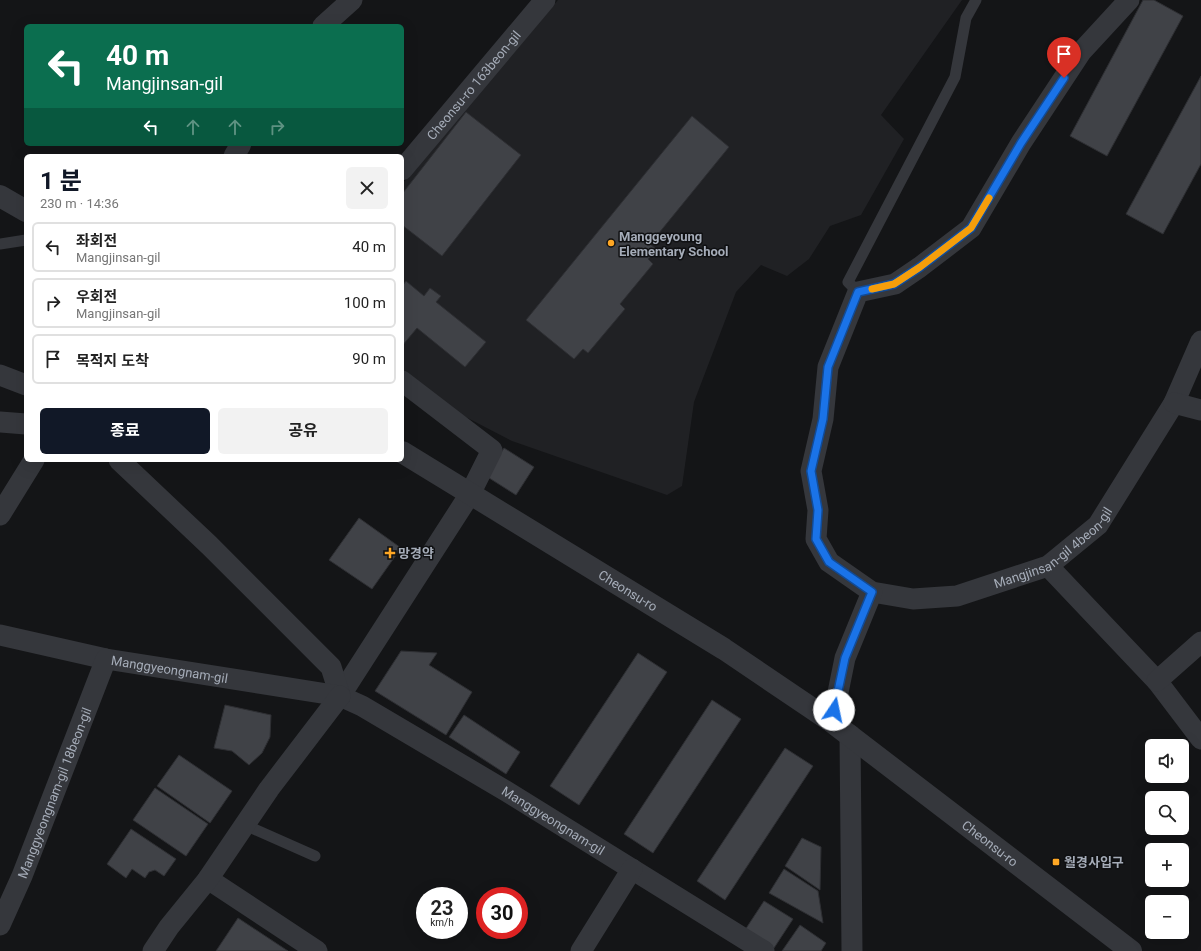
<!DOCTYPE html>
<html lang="ko">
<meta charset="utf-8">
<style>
:root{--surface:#fff;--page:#f2f2f2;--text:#222;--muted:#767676;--line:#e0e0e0;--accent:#111827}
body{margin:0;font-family:Roboto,"Noto Sans KR",sans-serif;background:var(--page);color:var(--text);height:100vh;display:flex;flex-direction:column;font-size:15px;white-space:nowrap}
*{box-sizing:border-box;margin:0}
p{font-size:13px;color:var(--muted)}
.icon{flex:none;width:22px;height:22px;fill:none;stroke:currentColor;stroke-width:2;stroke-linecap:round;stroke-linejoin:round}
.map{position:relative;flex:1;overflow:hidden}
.details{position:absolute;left:24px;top:154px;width:380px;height:308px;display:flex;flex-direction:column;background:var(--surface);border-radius:6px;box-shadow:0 4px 16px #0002}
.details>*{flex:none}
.banner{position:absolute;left:24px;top:24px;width:380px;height:122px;border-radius:6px;box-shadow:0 4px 16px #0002;background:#0b6e4f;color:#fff;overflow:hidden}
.tools{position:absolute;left:1145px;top:739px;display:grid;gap:8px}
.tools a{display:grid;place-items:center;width:44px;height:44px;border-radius:6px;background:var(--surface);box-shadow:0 4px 16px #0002;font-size:20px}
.speed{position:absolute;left:416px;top:887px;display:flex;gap:8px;font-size:20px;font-weight:700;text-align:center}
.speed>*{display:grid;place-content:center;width:52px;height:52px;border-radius:50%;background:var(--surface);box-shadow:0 4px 16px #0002;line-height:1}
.speed small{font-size:10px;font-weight:400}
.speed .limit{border:6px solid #d22;background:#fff;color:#111}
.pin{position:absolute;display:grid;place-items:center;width:34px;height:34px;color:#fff;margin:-41px -17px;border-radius:50% 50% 50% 0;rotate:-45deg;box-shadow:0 0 4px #0007}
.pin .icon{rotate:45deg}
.me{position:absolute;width:44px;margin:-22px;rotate:11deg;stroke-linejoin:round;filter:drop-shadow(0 0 3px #0008)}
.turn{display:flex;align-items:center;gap:14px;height:84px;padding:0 16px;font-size:18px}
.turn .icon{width:52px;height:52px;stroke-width:2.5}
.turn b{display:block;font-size:28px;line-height:34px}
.lanes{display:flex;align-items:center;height:38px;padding:0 16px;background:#0003;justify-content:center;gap:20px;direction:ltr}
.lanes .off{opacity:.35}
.round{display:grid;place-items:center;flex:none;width:42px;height:42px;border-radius:6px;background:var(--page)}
.head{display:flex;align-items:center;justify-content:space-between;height:68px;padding:0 16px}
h1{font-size:24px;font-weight:700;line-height:30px;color:var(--accent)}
.cta{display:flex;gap:8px;margin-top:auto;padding:8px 16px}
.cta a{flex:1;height:46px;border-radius:6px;background:var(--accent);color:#fff;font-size:16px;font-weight:700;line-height:46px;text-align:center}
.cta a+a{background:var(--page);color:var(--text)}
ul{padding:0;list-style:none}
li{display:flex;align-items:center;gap:12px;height:50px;margin:0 8px 6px;padding:0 8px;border:2px solid var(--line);border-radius:6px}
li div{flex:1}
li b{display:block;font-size:15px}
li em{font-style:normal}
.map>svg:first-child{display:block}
.built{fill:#202124}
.building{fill:#404247;stroke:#2e2f33}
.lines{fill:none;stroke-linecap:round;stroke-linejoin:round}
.service{stroke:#35373c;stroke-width:11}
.minor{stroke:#35373c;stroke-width:21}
.tertiary{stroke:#35373c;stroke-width:22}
.route-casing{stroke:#114b97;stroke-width:10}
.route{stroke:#1a73e8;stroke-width:7}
.slow{stroke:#f59e0b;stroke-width:7}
.poi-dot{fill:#ffa724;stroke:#0f1012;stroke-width:1.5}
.labels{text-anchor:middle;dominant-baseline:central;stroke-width:3;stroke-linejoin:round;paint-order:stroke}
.street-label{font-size:13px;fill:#a5acb8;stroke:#0f1012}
.poi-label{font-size:13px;font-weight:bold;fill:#a5acb8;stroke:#0f1012;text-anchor:start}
</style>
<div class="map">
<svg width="1201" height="951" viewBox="0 0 1201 951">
<rect width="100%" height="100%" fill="#141517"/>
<path class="built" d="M558 0H962L881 115 904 139 861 215 830 226 809 259 787 276 761 265 736 292 694 402 682 486 667 495 512 441 458 413 402 371V184Z"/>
<path class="building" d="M1143 0H1154L1183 16 1107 156 1070 136Z
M1201 76V164L1163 234 1126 214Z
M466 112 521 155 442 256 402 225V194Z
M692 116 729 147 650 244 656 249 648 259 653 264 620 304 625 309 588 353 583 349 574 359 526 320Z
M406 281 424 296 430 288 441 296 436 302 486 342 465 367 417 328 402 346V286Z
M504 448 534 467 516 495 486 476Z
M359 518 401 548 372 589 329 560Z
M401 651 437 653 429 665 472 692 446 735 375 691Z
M638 653 667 672 579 805 550 786Z
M712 700 741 719 653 853 624 834Z
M225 705 271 715 270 737 262 753 249 765 232 751 214 748Z
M464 715 520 752 506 774 449 737Z
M785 748 813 766 725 900 697 881Z
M179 755 232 791 210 823 157 786Z
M155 788 208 824 186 856 133 820Z
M131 829 176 859 164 876 155 870 149 872 145 878 132 869 126 878 107 864Z
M802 838 821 847 820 890 785 866Z
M784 869 818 891 823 923 769 893Z
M764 901 793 919 774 948 745 930Z
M238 918 288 951H216Z
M800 925 826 943 821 951H782Z"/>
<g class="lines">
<path class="service" d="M0 244 26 240
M858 292 848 282 955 77 966 18 976 0
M245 825 315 856"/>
<g class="minor">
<path id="s1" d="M1129 0 1081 52 1021 143 971 228 920 267 895 284 858 292 828 367 823 419 811 471 818 510 816 539 829 562 872 592 913 599 957 596 1048 566 1098 525 1174 403 1201 341"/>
<path d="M323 26 352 0"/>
<path d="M234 156 241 144"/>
<path id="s2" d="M402 170 545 0"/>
<path d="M0 375 26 385"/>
<path id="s3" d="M402 381 492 450 470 494 340 696 362 706 506 791 764 951"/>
<path d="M1174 403 1201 410"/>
<path d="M0 422 26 424"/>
<path d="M119 460 209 545 331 667 340 696"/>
<path d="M0 515 34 460"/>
<path d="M1048 566 1157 681 1201 739"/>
<path id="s4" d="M0 635 106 659 340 696"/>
<path d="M1157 681 1201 642"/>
<path d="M832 722 845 658 872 592"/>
<path d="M850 735 852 951"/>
<path d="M208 879 317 951"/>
<path id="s5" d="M0 925 22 876 106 659"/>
<path d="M153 951 169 927 208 879 269 789 340 696"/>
<path d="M581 951 632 869"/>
</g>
<g class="tertiary">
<path d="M0 196 26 211"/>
<path id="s6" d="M402 452 724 649 832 722 1131 951"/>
</g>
</g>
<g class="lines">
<g class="route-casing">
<path id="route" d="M834 710 845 658 872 592 829 562 816 539 818 510 811 471 823 419 828 367 858 292 894 284 920 267 971 228 1021 143 1064 78"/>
</g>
<use href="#route" class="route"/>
<path class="slow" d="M872 289 894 284 920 267 971 228 989 198"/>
</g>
<g class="poi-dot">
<circle cx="611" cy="243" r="4"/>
<path d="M388 547h4v4h4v4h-4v4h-4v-4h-4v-4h4z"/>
<rect x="1052" y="858" width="8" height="8" rx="2"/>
</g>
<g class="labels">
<g class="street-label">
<text stroke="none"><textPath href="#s2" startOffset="111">Cheonsu-ro 163beon-gil</textPath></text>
<text stroke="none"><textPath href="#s1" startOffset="940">Mangjinsan-gil 4beon-gil</textPath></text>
<text stroke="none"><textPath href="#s6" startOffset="265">Cheonsu-ro</textPath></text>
<text stroke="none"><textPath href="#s4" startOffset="173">Manggyeongnam-gil</textPath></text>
<text stroke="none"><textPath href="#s5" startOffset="143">Manggyeongnam-gil 18beon-gil</textPath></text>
<text stroke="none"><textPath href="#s3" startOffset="650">Manggyeongnam-gil</textPath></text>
<text stroke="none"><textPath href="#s6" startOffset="707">Cheonsu-ro</textPath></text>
</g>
<g class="poi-label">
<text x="619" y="236">Manggeyoung<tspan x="619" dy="15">Elementary School</tspan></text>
<text x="398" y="553">망경약</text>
<text x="1064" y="862">월경사입구</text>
</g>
</g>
</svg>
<div class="tools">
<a><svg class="icon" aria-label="sound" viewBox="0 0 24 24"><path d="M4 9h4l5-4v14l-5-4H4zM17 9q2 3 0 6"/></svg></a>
<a><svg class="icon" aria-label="search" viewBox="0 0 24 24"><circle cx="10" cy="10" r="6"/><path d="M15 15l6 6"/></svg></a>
<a>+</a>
<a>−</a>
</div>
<div class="speed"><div>23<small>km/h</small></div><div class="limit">30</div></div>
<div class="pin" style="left:1064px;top:78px;background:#d93025"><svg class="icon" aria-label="arrive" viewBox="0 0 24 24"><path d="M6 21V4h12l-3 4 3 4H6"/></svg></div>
<svg class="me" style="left:834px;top:710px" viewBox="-20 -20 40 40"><circle r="19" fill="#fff"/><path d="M0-13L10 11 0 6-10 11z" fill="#1a73e8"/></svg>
<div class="banner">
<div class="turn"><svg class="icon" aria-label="left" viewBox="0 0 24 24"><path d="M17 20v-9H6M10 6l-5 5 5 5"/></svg><div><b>40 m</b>Mangjinsan-gil</div></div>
<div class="lanes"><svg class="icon" aria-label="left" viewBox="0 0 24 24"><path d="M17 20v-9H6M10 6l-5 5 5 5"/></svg><svg class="icon off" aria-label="ahead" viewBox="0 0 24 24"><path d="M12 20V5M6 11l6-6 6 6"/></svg><svg class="icon off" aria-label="ahead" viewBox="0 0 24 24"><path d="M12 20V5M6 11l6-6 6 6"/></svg><svg class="icon off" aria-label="right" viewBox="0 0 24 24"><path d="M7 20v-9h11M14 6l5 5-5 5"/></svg></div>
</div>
<section class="details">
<div class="head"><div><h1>1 분</h1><p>230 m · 14:36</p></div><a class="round"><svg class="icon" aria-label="close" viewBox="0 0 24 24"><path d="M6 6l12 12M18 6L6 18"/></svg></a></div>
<ul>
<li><svg class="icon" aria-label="left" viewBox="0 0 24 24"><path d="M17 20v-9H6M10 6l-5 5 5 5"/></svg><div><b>좌회전</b><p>Mangjinsan-gil</p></div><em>40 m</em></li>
<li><svg class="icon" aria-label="right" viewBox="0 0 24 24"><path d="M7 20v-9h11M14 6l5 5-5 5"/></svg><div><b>우회전</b><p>Mangjinsan-gil</p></div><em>100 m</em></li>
<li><svg class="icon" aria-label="arrive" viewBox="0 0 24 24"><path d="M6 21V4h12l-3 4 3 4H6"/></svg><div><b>목적지 도착</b></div><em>90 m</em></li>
</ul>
<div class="cta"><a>종료</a><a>공유</a></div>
</section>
</div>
